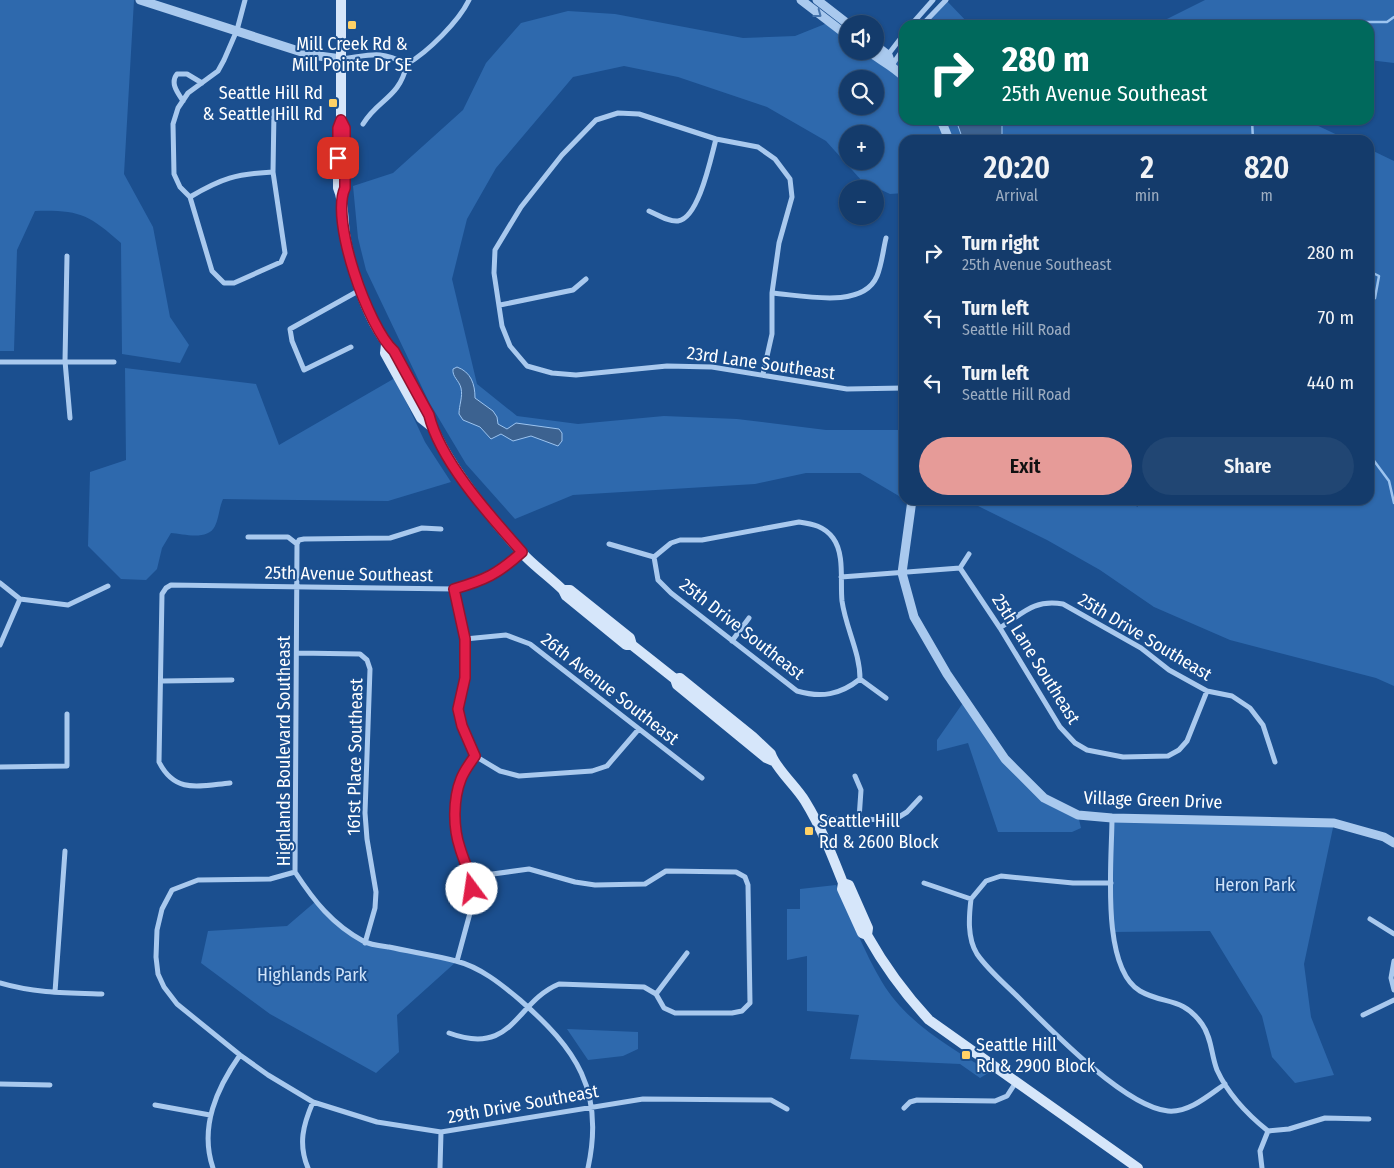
<!DOCTYPE html>
<meta charset="utf-8">
<style>
:root{--surface:#143b6b;--page:#214673;--text:#f1f3f6;--muted:#9dadc1;--line:#33557e;--accent:#e69b98}
body{margin:0;font-family:"Fira Sans Condensed",sans-serif;background:var(--page);color:var(--text);height:100vh;display:flex;flex-direction:column;font-size:19px;white-space:nowrap}
*{box-sizing:border-box;margin:0}
p{font-size:16px;color:var(--muted)}
.icon{flex:none;width:28px;height:28px;fill:none;stroke:currentColor;stroke-width:2;stroke-linecap:round;stroke-linejoin:round}
.map{position:relative;flex:1;overflow:hidden}
.sheet{position:absolute;left:899px;top:135px;width:475px;height:370px;display:flex;flex-direction:column;background:var(--surface);border-radius:15px;box-shadow:0 1px 4px #0004,0 0 0 1px var(--line)}
.sheet>*{flex:none}
.banner{position:absolute;left:899px;top:20px;width:475px;height:105px;border-radius:15px;box-shadow:0 1px 4px #0004,0 0 0 1px var(--line);background:#00695c;color:#fff;overflow:hidden}
.controls{position:absolute;left:839px;top:15px;display:grid;gap:10px}
.controls a{display:grid;place-items:center;width:45px;height:45px;border-radius:50%;background:var(--surface);box-shadow:0 1px 4px #0004,0 0 0 1px var(--line);font-size:25px}
.pin{position:absolute;display:grid;place-items:center;width:42px;height:42px;color:#fff;margin:-21px;border-radius:10px;box-shadow:0 2px 8px #0006}
.me{position:absolute;width:55px;margin:-28px;rotate:346deg;stroke-linejoin:round;filter:drop-shadow(0 0 4px #0008)}
.turn{display:flex;align-items:center;gap:18px;height:105px;padding:0 20px;font-size:22px}
.turn .icon{width:65px;height:65px;stroke-width:2.5}
.turn b{display:block;font-size:35px;line-height:42px}
.eta{display:flex;justify-content:space-evenly;align-items:center;height:85px;text-align:center}
.eta b{font-size:30px;font-weight:600;line-height:35px}
.cta{display:flex;gap:10px;margin-top:auto;padding:10px 20px}
.cta a{flex:1;height:58px;border-radius:30px;background:var(--accent);color:#111;font-size:20px;font-weight:600;line-height:58px;text-align:center}
.cta a+a{background:var(--page);color:var(--text)}
ul{padding:0;list-style:none}
li{display:flex;align-items:center;gap:15px;height:65px;padding:0 20px}
li div{flex:1}
li b{display:block;font-size:19px}
li em{font-style:normal}
.map>svg:first-child{display:block}
.green{fill:#2e69ad;fill-rule:evenodd}
.water{fill:#3c6290;stroke:#9cc4f0}
.lines{fill:none;stroke-linecap:round;stroke-linejoin:round}
.stream{stroke:#9cc4f0;stroke-width:2.5}
.minor{stroke:#a9c9ee;stroke-width:5}
.tertiary{stroke:#a9c9ee;stroke-width:9}
.secondary{stroke:#d6e6fa;stroke-width:10}
.oneway{stroke:#4674ac}
.route-casing{stroke:#92132f;stroke-width:12}
.route{stroke:#e11d48;stroke-width:9}
.poi-dot{fill:#ffd166;stroke:#1b4f8f;stroke-width:2}
.labels{text-anchor:middle;dominant-baseline:central;stroke-width:4;stroke-linejoin:round;paint-order:stroke}
.poi-label{font-size:18px;fill:#fff;stroke:#1b4f8f;text-anchor:start}
.street-label{font-size:18px;fill:#fff;stroke:#1b4f8f}
.park-label{font-size:18px;fill:#cfe3fa;stroke:#1b4f8f}
</style>
<div class="map">
<svg width="1394" height="1168" viewBox="0 0 1394 1168">
<rect width="100%" height="100%" fill="#1b4f8f"/>
<path class="green" d="M0 0H134L124 174 153 227 170 317 189 345 180 363 122 354 121 243C88 214 79 210 35 211L17 250 14 351H0Z
M946 0 970 25H922Z
M1205 0H1394V63L1369 60V25H1155Z
M568 11 615 14 743 38 795 36 830 22 847 36 848 51H868L892 66 904 48V120H1310V122L1348 140H904V193L890 194 862 181 826 141 767 107 678 77 624 66 573 77 496 168 467 219 452 279 477 384 517 416 578 424 664 416 737 419 826 430H904V499L860 473H806L755 484 573 495 515 519 466 464 429 402 366 270 358 238 353 186 393 173 463 110 486 63 521 23ZM848 79H875V106H848ZM848 134H875V161H848Z
M1369 149 1394 161V686L1376 678 1230 640 1154 607 1100 570 1047 540 976 505 952 500H1123L1138 507 1135 500H1369Z
M125 368 256 384 279 445 395 378 425 442 451 482 388 501 223 499C219 508 219 518 215 526 208 541 184 534 171 533L162 548 157 569 146 580 121 579 88 546 90 472 126 460Z
M965 700 1022 779 1078 815 1081 828 1072 832H998L968 743 937 751V740Z
M1112 818 1334 823 1304 964 1311 1017 1334 1075 1295 1083 1272 1057 1262 1016 1210 931 1112 932Z
M836 885C851 917 864 952 882 982 906 1023 952 1048 990 1072L980 1078 960 1064 850 1059 859 1015 807 1011V956L787 960V909H800V889Z
M315 902 338 926 365 943 457 961 397 1015 399 1052 376 1073 270 1014 201 963 208 931 287 926Z
M567 1029 638 1032V1049L623 1056 588 1060Z"/>
<path class="water" d="M956 120H1002V140H963Z
M457 367C471 372 475 384 475 398L493 411 497 417 498 424 507 429 516 423 559 429 562 433V441L558 446 531 436 513 441 501 434 491 439 480 427 463 420 459 414C459 405 463 397 461 388 459 380 452 377 453 369Z"/>
<g class="lines">
<path class="stream" d="M1332 25 1336 22H1387L1394 17
M1252 120 1253 140
M1369 271 1379 276 1375 298 1369 303
M1369 454 1389 481 1394 503"/>
<path class="minor" d="M245 0 237 30 224 60 218 71 188 93 178 108 173 124 174 174 180 187 190 197 212 271 224 283H234L281 262 285 253 273 172 274 111
M911 25 933 0
M922 25 946 0
M887 56 904 34
M342 59C373 55 378 50 407 64
M407 64C428 52 459 21 469 0
M892 65 904 48
M183 101C177 92 170 83 177 74H187L202 83
M363 124C379 98 399 99 407 64
M190 197C222 178 236 174 273 172
M649 211C658 215 669 222 678 221 699 218 711 157 716 139
M67 256 65 361 70 418
M772 293C801 295 863 310 877 276 882 264 883 250 886 238
M500 305 573 290 586 279
M351 347 304 370 292 341 290 329 360 290
M0 362H114
M763 374 772 334V293L779 243 792 197 790 179 775 159 758 147 716 139 639 114 618 113 596 120 562 155 521 207 495 250 494 273 502 326 510 346 527 366 552 373 576 375 667 366 712 367 847 389 904 388
M441 529 422 528 390 538 304 539 299 540 297 544 295 872C314 901 332 924 363 941 370 945 381 946 389 947 411 952 434 955 456 961 480 967 501 984 520 1000 576 1049 605 1090 588 1168
M248 537H288L297 544
M609 544 654 557
M654 557 671 543 680 540H702L799 522C813 524 824 526 833 538 845 554 840 582 842 601 846 629 860 652 860 679
M654 557 658 580 671 593 797 691C821 698 840 695 860 679
M960 568 969 554
M841 577 960 568 1000 628 1060 727 1075 743 1087 750 1123 757 1168 756 1179 750 1187 741 1207 691
M0 583 20 599 0 645
M454 589 465 639V677L459 709 462 726 475 756
M20 599 68 605 108 586
M1000 628C1023 613 1034 599 1063 604L1141 648 1169 670 1207 691 1232 696 1250 708 1263 725 1275 762
M465 639 506 635 530 644 702 778
M732 641 749 618
M298 653 360 654 367 660 370 669 365 813 367 839 376 892 375 908 365 943
M860 679 886 698
M162 681 232 680
M475 756 500 771 519 776 592 771 607 766 638 730
M0 767 67 766V714
M855 776 861 790 859 819
M230 783C199 786 175 794 159 762L162 594 166 588 171 585 454 589C485 580 498 574 521 553
M814 818 894 820 907 812 920 798
M1112 818C1112 860 1100 967 1140 991 1164 1005 1182 996 1202 1024 1212 1038 1211 1055 1217 1070 1228 1094 1248 1115 1268 1131
M295 872 270 879 198 880 172 890 162 909 157 930 156 957 158 974 164 987 177 1004 240 1055 268 1075 313 1102 377 1122 441 1132 643 1099 771 1100 787 1109
M924 883 971 899 986 881 1001 876 1073 883H1111
M971 899C969 916 967 938 977 954 988 970 1005 984 1019 998 1050 1029 1125 1107 1168 1111 1189 1113 1209 1095 1225 1084
M1370 919 1394 934
M457 961 473 902 471 877 459 847 456 822V799L461 778 475 756
M1394 961 1391 978 1394 990
M0 983C33 993 68 993 102 994
M55 992 65 851
M656 994 687 953
M1363 1015 1394 1000
M449 1033C514 1057 515 1002 559 984L644 987 656 994 664 1008 675 1013H732L742 1011 750 1003 748 885 745 877 736 872 666 871 645 884 595 885 575 882 529 869 471 877
M0 1084 50 1085
M155 1105 210 1115
M904 1108 910 1102 917 1100 995 1101 1007 1096 1016 1082
M1268 1131 1289 1129 1325 1118 1369 1119
M213 1168C199 1127 217 1088 240 1055
M308 1168C298 1144 303 1125 313 1102
M440 1168 441 1132
M1262 1168 1260 1151 1268 1131"/>
<path class="tertiary" d="M140 0 311 55 342 59
M801 0 848 36
M817 0 848 24
M875 45 888 55 892 66
M868 51C880 60 893 66 904 77
M941 120 949 140
M912 500 902 573 914 617 947 674 1005 759 1044 798 1078 815 1112 818 1334 823 1384 837 1394 843"/>
<path class="secondary" d="M341 0V120L338 128V188C344 201 343 219 345 234 350 266 369 328 394 351L429 415C439 455 497 527 526 557 538 569 552 579 563 590L566 596 626 645H632
M341 120 345 128V188L342 196
M386 344 385 353 421 418 431 426
M563 590H570L630 638 632 645 675 679 677 685 766 758 773 761
M675 679 680 678 753 737 771 754C776 769 796 786 805 801 821 827 832 855 843 883L842 889 862 933 867 935C885 967 904 993 929 1020L1138 1168
M843 883 849 885 868 928 867 935"/>
</g>
<defs><path id="oneway-chevron" d="M-2-3.5L2.5 0L-2 3.5" fill="none" stroke-width="1.6" stroke-linecap="round" stroke-linejoin="round" transform="scale(1.25)"/></defs>
<use class="oneway" href="#oneway-chevron" transform="translate(818 14) rotate(37)"/>
<g class="lines">
<g class="route-casing">
<path id="route" d="M338 158V128L341 120 345 128V188C330 220 368 327 394 351L429 415C440 461 491 517 522 552 498 574 485 580 454 589L465 639V678L458 709 462 726 475 756C470 763 464 771 461 779 453 799 453 828 460 848 464 862 471 874 472 889"/>
</g>
<use href="#route" class="route"/>
</g>
<g class="poi-dot">
<rect x="347" y="20" width="10" height="10" rx="2.5"/>
<rect x="328" y="98" width="10" height="10" rx="2.5"/>
<rect x="804" y="826" width="10" height="10" rx="2.5"/>
<rect x="961" y="1050" width="10" height="10" rx="2.5"/>
</g>
<g class="labels">
<g class="poi-label">
<text x="352" y="44" text-anchor="middle">Mill Creek Rd &amp;<tspan x="352" dy="21">Mill Pointe Dr SE</tspan></text>
<text x="323" y="93" text-anchor="end">Seattle Hill Rd<tspan x="323" dy="21">&amp; Seattle Hill Rd</tspan></text>
<text x="819" y="821">Seattle Hill<tspan x="819" dy="21">Rd &amp; 2600 Block</tspan></text>
<text x="976" y="1045">Seattle Hill<tspan x="976" dy="21">Rd &amp; 2900 Block</tspan></text>
</g>
<g class="street-label">
<text transform="translate(761 363) rotate(8)">23rd Lane Southeast</text>
<text transform="translate(349 574) rotate(1)">25th Avenue Southeast</text>
<text transform="translate(742 629) rotate(38)">25th Drive Southeast</text>
<text transform="translate(1145 637) rotate(31)">25th Drive Southeast</text>
<text transform="translate(1036 659) rotate(58)">25th Lane Southeast</text>
<text transform="translate(610 689) rotate(38)">26th Avenue Southeast</text>
<text transform="translate(284 751) rotate(-90)">Highlands Boulevard Southeast</text>
<text transform="translate(355 757) rotate(-89)">161st Place Southeast</text>
<text transform="translate(1153 800) rotate(2)">Village Green Drive</text>
<text transform="translate(523 1104) rotate(-10)">29th Drive Southeast</text>
</g>
<g class="park-label">
<text x="1255" y="885">Heron Park</text>
<text x="312" y="975">Highlands Park</text>
</g>
</g>
</svg>
<div class="controls">
<a><svg class="icon" aria-label="sound" viewBox="0 0 24 24"><path d="M4 9h4l5-4v14l-5-4H4zM17 9q2 3 0 6"/></svg></a>
<a><svg class="icon" aria-label="search" viewBox="0 0 24 24"><circle cx="10" cy="10" r="6"/><path d="M15 15l6 6"/></svg></a>
<a>+</a>
<a>−</a>
</div>
<div class="pin" style="left:338px;top:158px;background:#d93025"><svg class="icon" aria-label="arrive" viewBox="0 0 24 24"><path d="M6 21V4h12l-3 4 3 4H6"/></svg></div>
<svg class="me" style="left:472px;top:889px" viewBox="-20 -20 40 40"><circle r="19" fill="#fff"/><path d="M0-13L10 11 0 6-10 11z" fill="#e11d48"/></svg>
<div class="banner">
<div class="turn"><svg class="icon" aria-label="right" viewBox="0 0 24 24"><path d="M7 20v-9h11M14 6l5 5-5 5"/></svg><div><b>280 m</b>25th Avenue Southeast</div></div>
</div>
<section class="sheet">
<div class="eta">
<div><b>20:20</b><p>Arrival</p></div>
<div><b>2</b><p>min</p></div>
<div><b>820</b><p>m</p></div>
</div>
<ul>
<li><svg class="icon" aria-label="right" viewBox="0 0 24 24"><path d="M7 20v-9h11M14 6l5 5-5 5"/></svg><div><b>Turn right</b><p>25th Avenue Southeast</p></div><em>280 m</em></li>
<li><svg class="icon" aria-label="left" viewBox="0 0 24 24"><path d="M17 20v-9H6M10 6l-5 5 5 5"/></svg><div><b>Turn left</b><p>Seattle Hill Road</p></div><em>70 m</em></li>
<li><svg class="icon" aria-label="left" viewBox="0 0 24 24"><path d="M17 20v-9H6M10 6l-5 5 5 5"/></svg><div><b>Turn left</b><p>Seattle Hill Road</p></div><em>440 m</em></li>
</ul>
<div class="cta"><a>Exit</a><a>Share</a></div>
</section>
</div>
